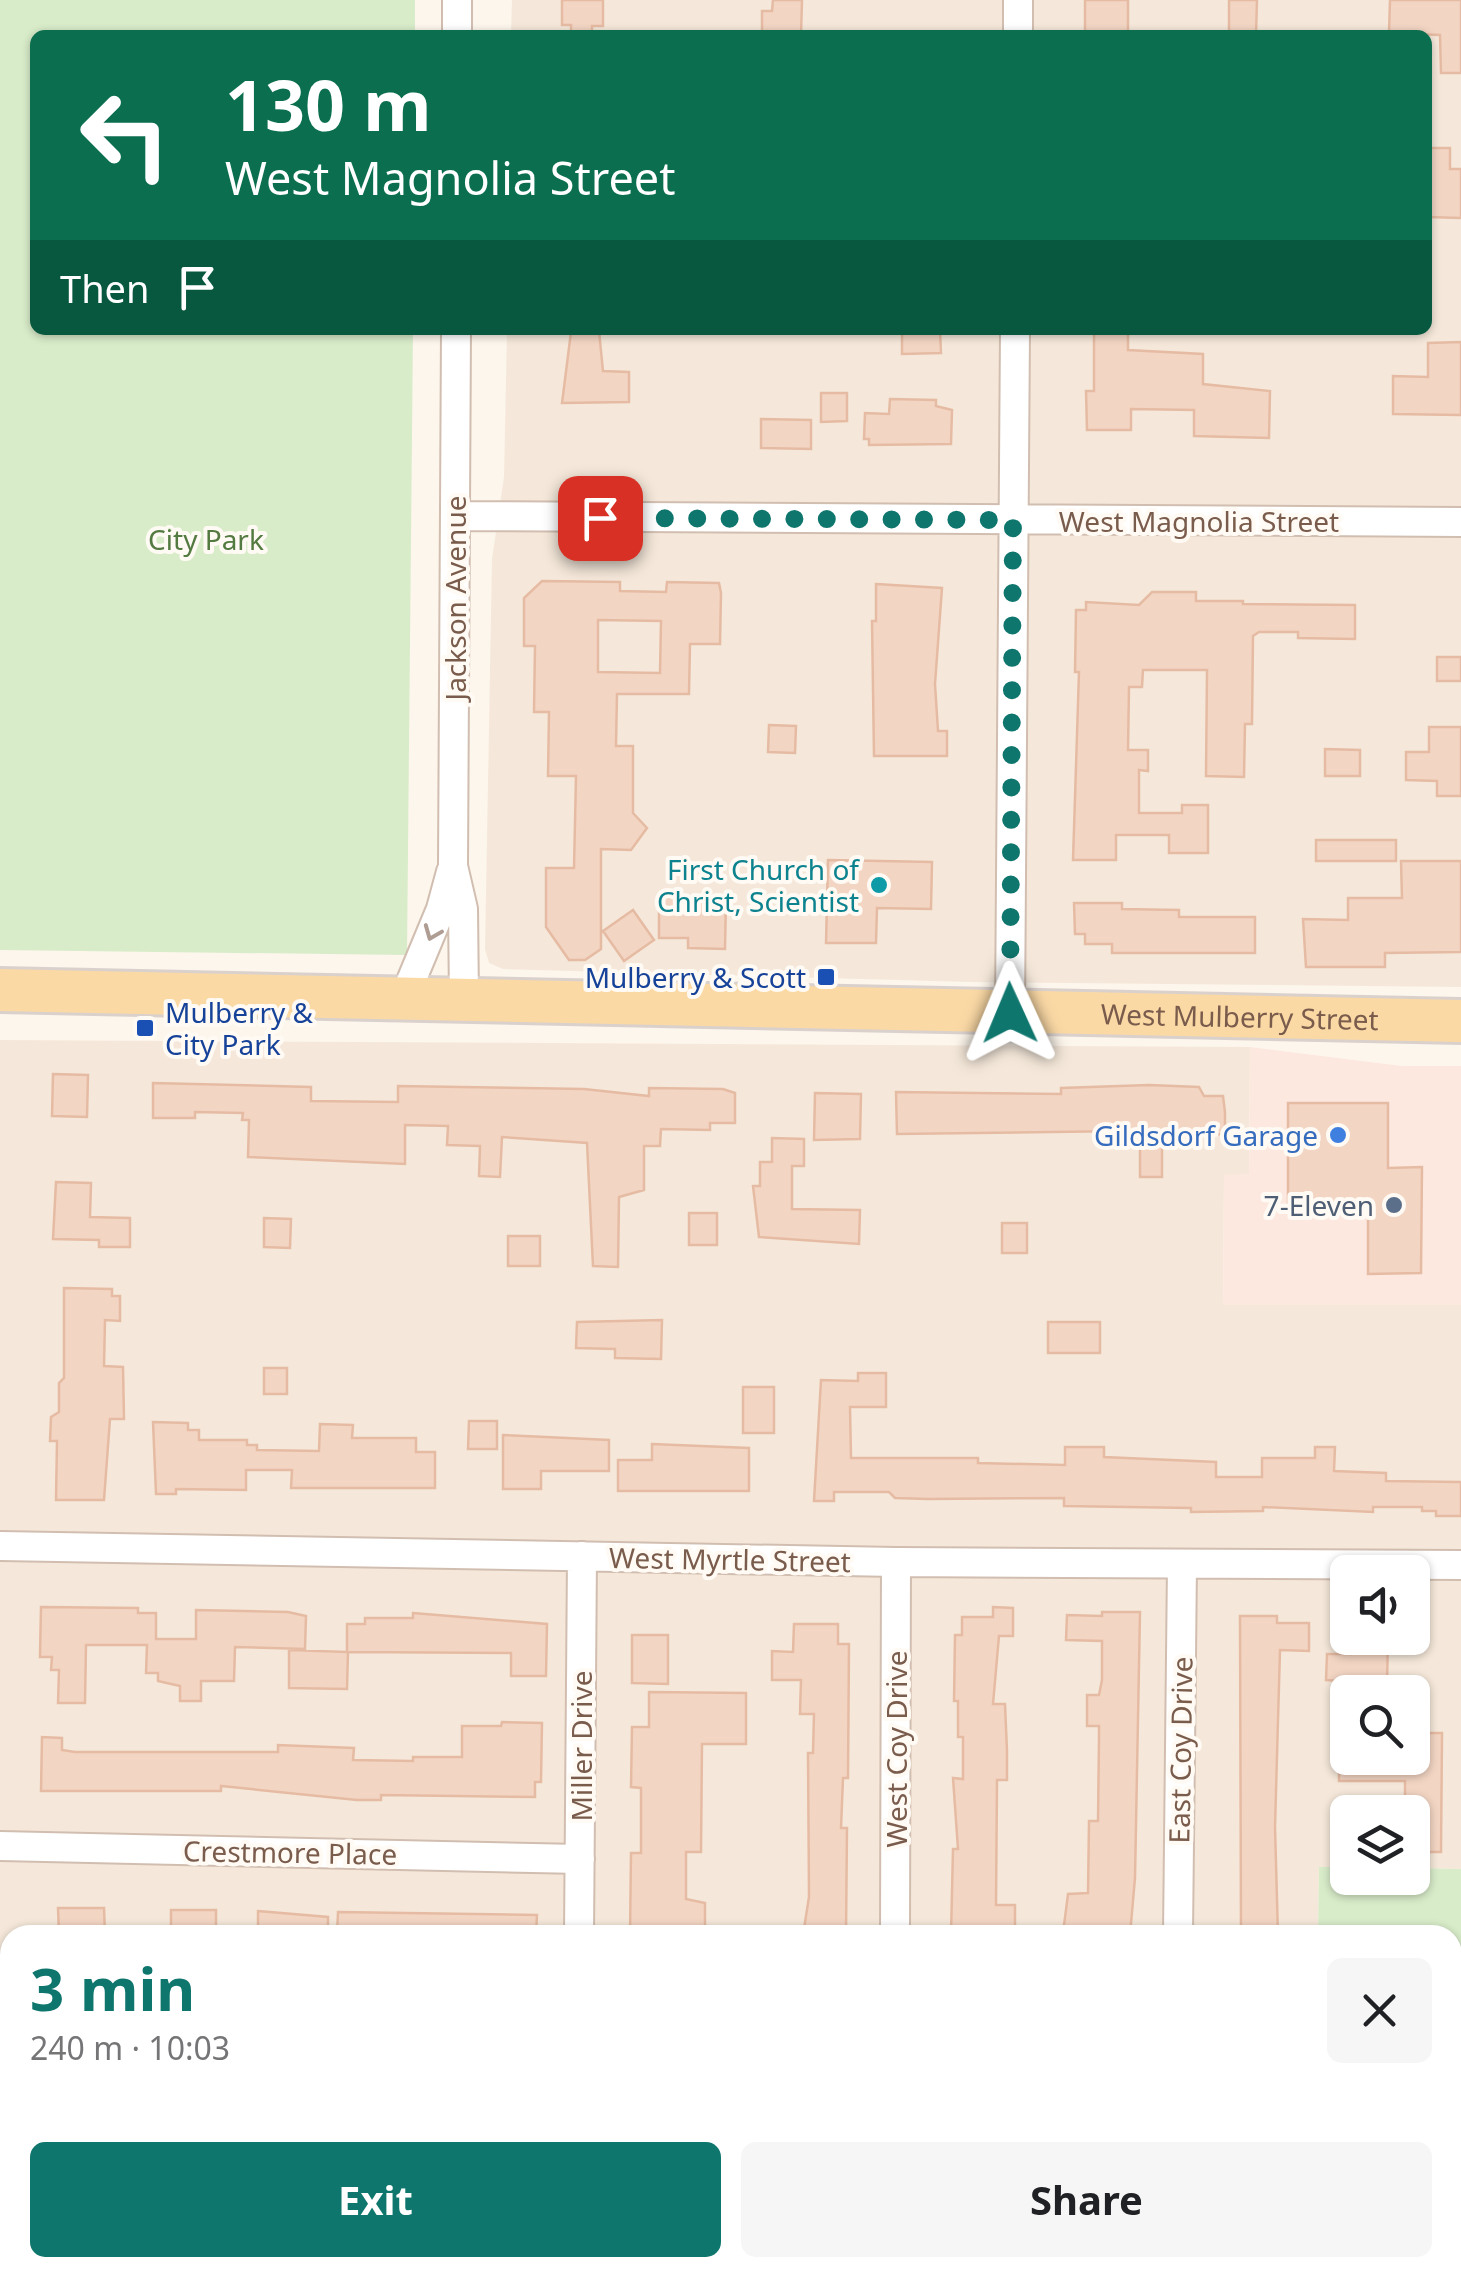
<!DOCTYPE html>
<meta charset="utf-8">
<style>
:root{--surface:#fff;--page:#f6f6f6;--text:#202124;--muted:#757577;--accent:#0f766e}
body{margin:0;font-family:"Noto Sans",sans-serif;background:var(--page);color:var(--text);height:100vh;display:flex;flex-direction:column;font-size:38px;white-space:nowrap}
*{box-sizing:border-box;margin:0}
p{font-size:32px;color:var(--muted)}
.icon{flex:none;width:55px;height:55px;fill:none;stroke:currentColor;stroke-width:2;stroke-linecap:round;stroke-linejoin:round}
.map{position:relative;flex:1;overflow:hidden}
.side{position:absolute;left:0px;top:1925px;width:1462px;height:352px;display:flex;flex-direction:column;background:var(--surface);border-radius:30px 30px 0 0;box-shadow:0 2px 8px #0004}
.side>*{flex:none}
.banner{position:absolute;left:30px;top:30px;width:1402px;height:305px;border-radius:15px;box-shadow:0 2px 8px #0004;background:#0b6e4f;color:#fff;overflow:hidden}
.fabs{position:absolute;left:1330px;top:1555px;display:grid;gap:20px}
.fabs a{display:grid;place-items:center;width:100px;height:100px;border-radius:15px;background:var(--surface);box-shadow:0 2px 8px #0004;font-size:50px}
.pin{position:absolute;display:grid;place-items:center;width:85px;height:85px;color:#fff;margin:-42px;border-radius:20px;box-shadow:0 5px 15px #0006}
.me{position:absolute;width:110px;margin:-55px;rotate:359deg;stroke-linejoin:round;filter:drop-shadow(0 0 8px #0008)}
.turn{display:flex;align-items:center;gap:35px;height:210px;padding:0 30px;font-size:45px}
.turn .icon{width:130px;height:130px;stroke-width:2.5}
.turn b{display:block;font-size:70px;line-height:85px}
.then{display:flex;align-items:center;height:95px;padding:0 30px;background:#0003;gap:20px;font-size:38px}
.round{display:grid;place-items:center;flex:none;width:105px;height:105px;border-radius:15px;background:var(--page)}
.head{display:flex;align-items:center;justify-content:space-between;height:170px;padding:0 30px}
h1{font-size:60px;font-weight:700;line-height:75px;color:var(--accent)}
.primary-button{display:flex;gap:20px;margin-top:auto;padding:20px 30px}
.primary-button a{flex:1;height:115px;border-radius:15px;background:var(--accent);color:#fff;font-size:40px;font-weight:700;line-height:115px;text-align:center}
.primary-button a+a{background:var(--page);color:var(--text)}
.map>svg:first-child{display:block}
.residential{fill:#f5e8da;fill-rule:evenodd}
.commercial{fill:#fde8e0}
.education{fill:#f3e8fa}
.green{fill:#d8ecc9}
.building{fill:#f3d5c3;stroke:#e6bba3;stroke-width:2.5;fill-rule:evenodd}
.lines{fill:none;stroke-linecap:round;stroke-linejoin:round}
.street-casing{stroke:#d1beb0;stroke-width:32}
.primary-casing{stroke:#dad1cd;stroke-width:48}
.street{stroke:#fff;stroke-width:28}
.primary{stroke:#fbd9a5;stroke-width:42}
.oneway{stroke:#af9d94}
.route{stroke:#0f766e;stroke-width:18;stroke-dasharray:0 32.4}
.culture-dot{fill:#0f9aa8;stroke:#fffaf3;stroke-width:4}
.transit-dot{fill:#1a4fb4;stroke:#fffaf3;stroke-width:4}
.shop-dot{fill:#3f7fe0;stroke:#fffaf3;stroke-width:4}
.service-dot{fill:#5c6f8a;stroke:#fffaf3;stroke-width:4}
.labels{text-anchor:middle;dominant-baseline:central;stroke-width:8;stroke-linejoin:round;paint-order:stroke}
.street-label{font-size:28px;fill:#7a5c4d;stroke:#fffaf3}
.park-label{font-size:28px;fill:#537a41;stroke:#fffaf3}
.culture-label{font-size:28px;fill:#0d838f;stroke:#fffaf3;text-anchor:end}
.transit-label{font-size:28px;fill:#164399;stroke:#fffaf3;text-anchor:end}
.shop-label{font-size:28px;fill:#366cbe;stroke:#fffaf3;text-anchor:end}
.service-label{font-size:28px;fill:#4e5e75;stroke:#fffaf3;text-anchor:end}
</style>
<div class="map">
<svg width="1461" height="2276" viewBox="0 0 1461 2276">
<rect width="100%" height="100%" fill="#fdf6ec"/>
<path class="residential" d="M512 0H1461V987L969 982 503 969 489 963 485 949 492 559 504 477 507 330H1428V35H511Z
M0 1040 1250 1047 1249 1175 1224 1176 1223 1305H1461V1869L1413 1868 1412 1812H1348L1347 1867H1319L1318 1935H10V2268H1015V2276H0ZM1348 1572H1412V1638H1348ZM1348 1692H1412V1758H1348Z"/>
<path class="commercial" d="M1250 1047 1402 1066H1461V1305H1223L1224 1175 1249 1174Z"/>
<path class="education" d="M1453 2263H1461V2276H1092L1093 2268H1452Z"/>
<path class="green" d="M0 0H415V35H35V330H413L407 955 0 950Z
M1319 1867H1347L1348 1878H1412L1413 1868 1461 1869V2192H1452V1935H1318Z"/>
<path class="building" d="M562 0H603V26H592V35L571 34V25H562Z
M773 0H802L801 35 762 34V11H772Z
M1085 0H1128V35H1085Z
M1229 0H1257L1256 35H1229Z
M1390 0H1461V73H1441L1440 35 1389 33Z
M1428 148H1450V169H1461V218L1428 217Z
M902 330H940L941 353 902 354Z
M1094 330H1128V350L1203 354V384L1270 391 1269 438 1194 436V410L1131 409V430H1087L1086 391H1094Z
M599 331 603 371 629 372V402L562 403 571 332Z
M1461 342V415L1393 414V376L1428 377V343Z
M821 393H847V421L821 422Z
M890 399 936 400V406L952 410 951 444 869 445V439H864L865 413 889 414Z
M761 419 811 420V449L761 448Z
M542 581 620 582V591L666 592 667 582 719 583 721 593 720 644H690L689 694H617L616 746H633V813L647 828 631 850 601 849V949L585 960H569L546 927V868H574L576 776H548L549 712H534L535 646H524V598ZM598 620 661 621 660 673 598 672Z
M876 584 942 588 935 684 938 731H947V756H874L872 621H876Z
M1152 592H1196V601H1243V604L1355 605V639L1298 638V632H1259L1253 636 1252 724H1245L1244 777 1206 776 1207 670H1143L1142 687H1129L1128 750H1148V771L1139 770V813H1182V805H1208V853H1169V835H1116V860H1073L1079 672H1075L1076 610H1086V602L1139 605Z
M1437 657H1461V681H1437Z
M769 725 796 726 795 753 768 752Z
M1429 727H1461V796H1437V781L1406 780V752H1429Z
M1325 749 1360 750V776H1325Z
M1316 840H1396V861H1316Z
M828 860 932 862 931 909 877 908 876 943H826Z
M1401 861H1461V952L1385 953V967H1306L1303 919 1348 920V898H1402Z
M659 897 726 899 725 949 688 948V938H659Z
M1074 903H1122V909L1179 910V917H1255V953H1112V944H1085V934H1075Z
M633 910 654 940 624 961 603 931Z
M53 1074 88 1075 87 1117 52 1116Z
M153 1083 311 1087V1101L398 1102V1086L584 1089 649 1096V1088L723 1089 735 1093V1123H710V1130L661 1129 660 1146H644V1190L619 1197 618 1267 593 1266 587 1143 502 1137 500 1177 479 1176 480 1146 447 1145 448 1126 405 1125V1164L248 1157 249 1120H242L243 1113 195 1112V1118H153Z
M1149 1085 1199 1087 1204 1096H1223L1225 1112V1134L1162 1136V1177H1140V1135H1123L1124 1131 897 1134 896 1092 1061 1094V1088Z
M815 1093 861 1094 860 1139 814 1140Z
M1288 1103H1388V1168L1422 1167 1421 1273 1368 1274V1213H1288Z
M772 1138 804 1139V1166H792V1209L860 1210 859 1244 759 1237 753 1186H760V1162H772Z
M56 1182 91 1183 90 1217 130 1218V1247H99V1240L53 1239Z
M689 1213H717V1245H689Z
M264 1218 291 1219 290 1248 264 1247Z
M1002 1223H1027V1253H1002Z
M508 1236H540V1266H508Z
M64 1288 112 1289V1296H120V1321L105 1320 104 1366 123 1367 124 1419H110L104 1500H56L57 1441H50L51 1417 59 1412V1383L64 1378Z
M662 1320 661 1359 615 1358V1349L576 1348 577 1322Z
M1048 1322H1100V1353H1048Z
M264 1368H287V1394H264Z
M858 1373H886V1407H850L851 1458H978V1463L1065 1465V1447H1104V1457L1216 1462V1477H1262V1458H1315V1447H1335L1334 1471 1386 1473V1481L1461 1482V1516H1436V1511H1422V1507H1373V1512L1263 1507V1511L1191 1512V1508L1064 1506V1498L928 1499 895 1498 889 1492H834V1501H814L821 1380 858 1381Z
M743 1387H774V1433H743Z
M469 1421H497V1449H468Z
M153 1422 188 1423V1430H199V1440H247V1445H257V1450L319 1451 320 1424 353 1425 352 1438H416V1452H435V1488H291L292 1470H246V1490L176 1489V1494H156Z
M503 1435 609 1440V1471H541V1489H503Z
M652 1444 749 1448V1491H618V1460H652Z
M41 1607 138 1608V1613H156V1639H196V1610L288 1612 306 1616 305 1649 235 1647 234 1681H201V1701H180V1686L158 1681V1673H146L147 1645H86L85 1703H58L59 1670H51L52 1657H40Z
M993 1607 1013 1608V1636H999L993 1704H1005L1007 1751V1780H997L996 1905H1015V1935H951L953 1849H958L953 1778 963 1779V1737H958V1701H954L955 1635H962V1617H993Z
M1102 1612H1140L1135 1878 1130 1935 1063 1933 1068 1894 1088 1893 1089 1821H1098L1099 1739V1726H1087V1695H1099L1102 1680V1641L1066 1640 1067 1615 1102 1616Z
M413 1613 547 1624 546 1676H511V1653L348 1652 347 1689 289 1688V1650L347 1652V1624H365V1618H413Z
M1240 1616H1277V1623H1309V1651L1280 1650 1275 1827 1278 1935H1241Z
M794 1624H838V1644H849L848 1778H843L841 1828H847L846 1935H803L809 1897 808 1753H813L814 1714H800L801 1680H772V1651L793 1652Z
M632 1635H668V1684L632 1683Z
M1351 1638H1388L1387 1684 1326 1680 1327 1654H1351Z
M649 1692 746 1693V1744H702L701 1852H686V1899L705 1903V1935H630L631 1853H641V1788L631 1787 632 1727H649Z
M502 1722 542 1723 541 1782H535V1797L381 1795V1800H357L221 1786V1791H41L42 1737 62 1738V1750L75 1752H278V1745L354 1748 353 1760 413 1761V1757H462V1726H501Z
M1412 1733H1442L1441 1852H1412V1812H1405V1781H1339V1758H1412Z
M58 1908H104L105 1935H59Z
M171 1910H216V1935H171Z
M258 1911 328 1917V1935H258Z
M338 1912 537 1915 536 1935H337Z"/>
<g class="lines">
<g class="street-casing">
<path id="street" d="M457 35V0
M1018 35V0
M456 330 453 866 463 909 464 999
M456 516 1461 522
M404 998 441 909 451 872
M1010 1013 1015 330
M0 1546 896 1562 1461 1565
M0 1846 580 1859
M579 1935 582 1556
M895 1935 896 1562
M1178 1935 1182 1564
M0 2152H10
M1452 2225H1461
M1056 2268V2276"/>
</g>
<g class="primary-casing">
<g id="primary">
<path id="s1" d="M0 990 1461 1021"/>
</g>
</g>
<use href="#street" class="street"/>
<use href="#primary" class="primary"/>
</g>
<defs><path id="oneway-chevron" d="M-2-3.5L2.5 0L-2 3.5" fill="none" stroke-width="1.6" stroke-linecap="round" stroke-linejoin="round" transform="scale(2.5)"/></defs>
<use class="oneway" href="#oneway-chevron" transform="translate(432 933) rotate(112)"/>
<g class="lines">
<path class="route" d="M600 518 1013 520 1010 1013"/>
</g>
<circle class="culture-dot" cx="879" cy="885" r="10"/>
<g class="transit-dot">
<rect x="816" y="967" width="20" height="20" rx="5"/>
<rect x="135" y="1018" width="20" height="20" rx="5"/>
</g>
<circle class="shop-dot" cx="1338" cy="1135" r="10"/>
<circle class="service-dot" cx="1394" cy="1205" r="10"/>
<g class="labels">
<g class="street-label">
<text x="1199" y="521">West Magnolia Street</text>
<text transform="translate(455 598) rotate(-90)">Jackson Avenue</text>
<text stroke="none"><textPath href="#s1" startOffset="1240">West Mulberry Street</textPath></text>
<text transform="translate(730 1559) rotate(1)">West Myrtle Street</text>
<text transform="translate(581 1746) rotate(-90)">Miller Drive</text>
<text transform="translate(896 1749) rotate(-90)">West Coy Drive</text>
<text transform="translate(1180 1750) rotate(-89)">East Coy Drive</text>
<text transform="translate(290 1852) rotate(1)">Crestmore Place</text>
</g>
<g class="park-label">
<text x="206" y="539">City Park</text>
</g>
<g class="culture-label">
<text x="859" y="869">First Church of<tspan x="859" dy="32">Christ, Scientist</tspan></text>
</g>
<g class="transit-label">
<text x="806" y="977">Mulberry &amp; Scott</text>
<text x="165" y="1012" text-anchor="start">Mulberry &amp;<tspan x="165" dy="32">City Park</tspan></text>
</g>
<g class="shop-label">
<text x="1318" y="1135">Gildsdorf Garage</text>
</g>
<g class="service-label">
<text x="1374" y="1205">7-Eleven</text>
</g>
</g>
</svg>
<div class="fabs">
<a><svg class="icon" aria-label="sound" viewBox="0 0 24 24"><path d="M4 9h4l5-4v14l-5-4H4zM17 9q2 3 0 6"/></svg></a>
<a><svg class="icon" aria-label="search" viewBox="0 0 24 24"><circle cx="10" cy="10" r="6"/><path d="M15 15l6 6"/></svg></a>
<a><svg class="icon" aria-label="layers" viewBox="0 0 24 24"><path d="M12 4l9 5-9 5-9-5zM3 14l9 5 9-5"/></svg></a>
</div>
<div class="pin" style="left:600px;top:518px;background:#d93025"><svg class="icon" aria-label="arrive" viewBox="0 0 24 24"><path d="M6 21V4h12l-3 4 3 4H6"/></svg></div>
<svg class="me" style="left:1010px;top:1013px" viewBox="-20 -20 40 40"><path d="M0-17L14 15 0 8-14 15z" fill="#0f766e" stroke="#fff" stroke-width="4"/></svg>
<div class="banner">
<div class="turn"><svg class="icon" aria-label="left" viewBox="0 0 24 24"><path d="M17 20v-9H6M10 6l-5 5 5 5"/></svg><div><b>130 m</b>West Magnolia Street</div></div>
<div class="then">Then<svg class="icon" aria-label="arrive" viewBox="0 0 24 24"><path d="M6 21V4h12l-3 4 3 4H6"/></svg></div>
</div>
<section class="side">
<div class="head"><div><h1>3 min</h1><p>240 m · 10:03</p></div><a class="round"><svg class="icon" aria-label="close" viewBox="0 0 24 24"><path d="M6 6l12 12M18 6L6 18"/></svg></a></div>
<div class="primary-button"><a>Exit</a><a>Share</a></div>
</section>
</div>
